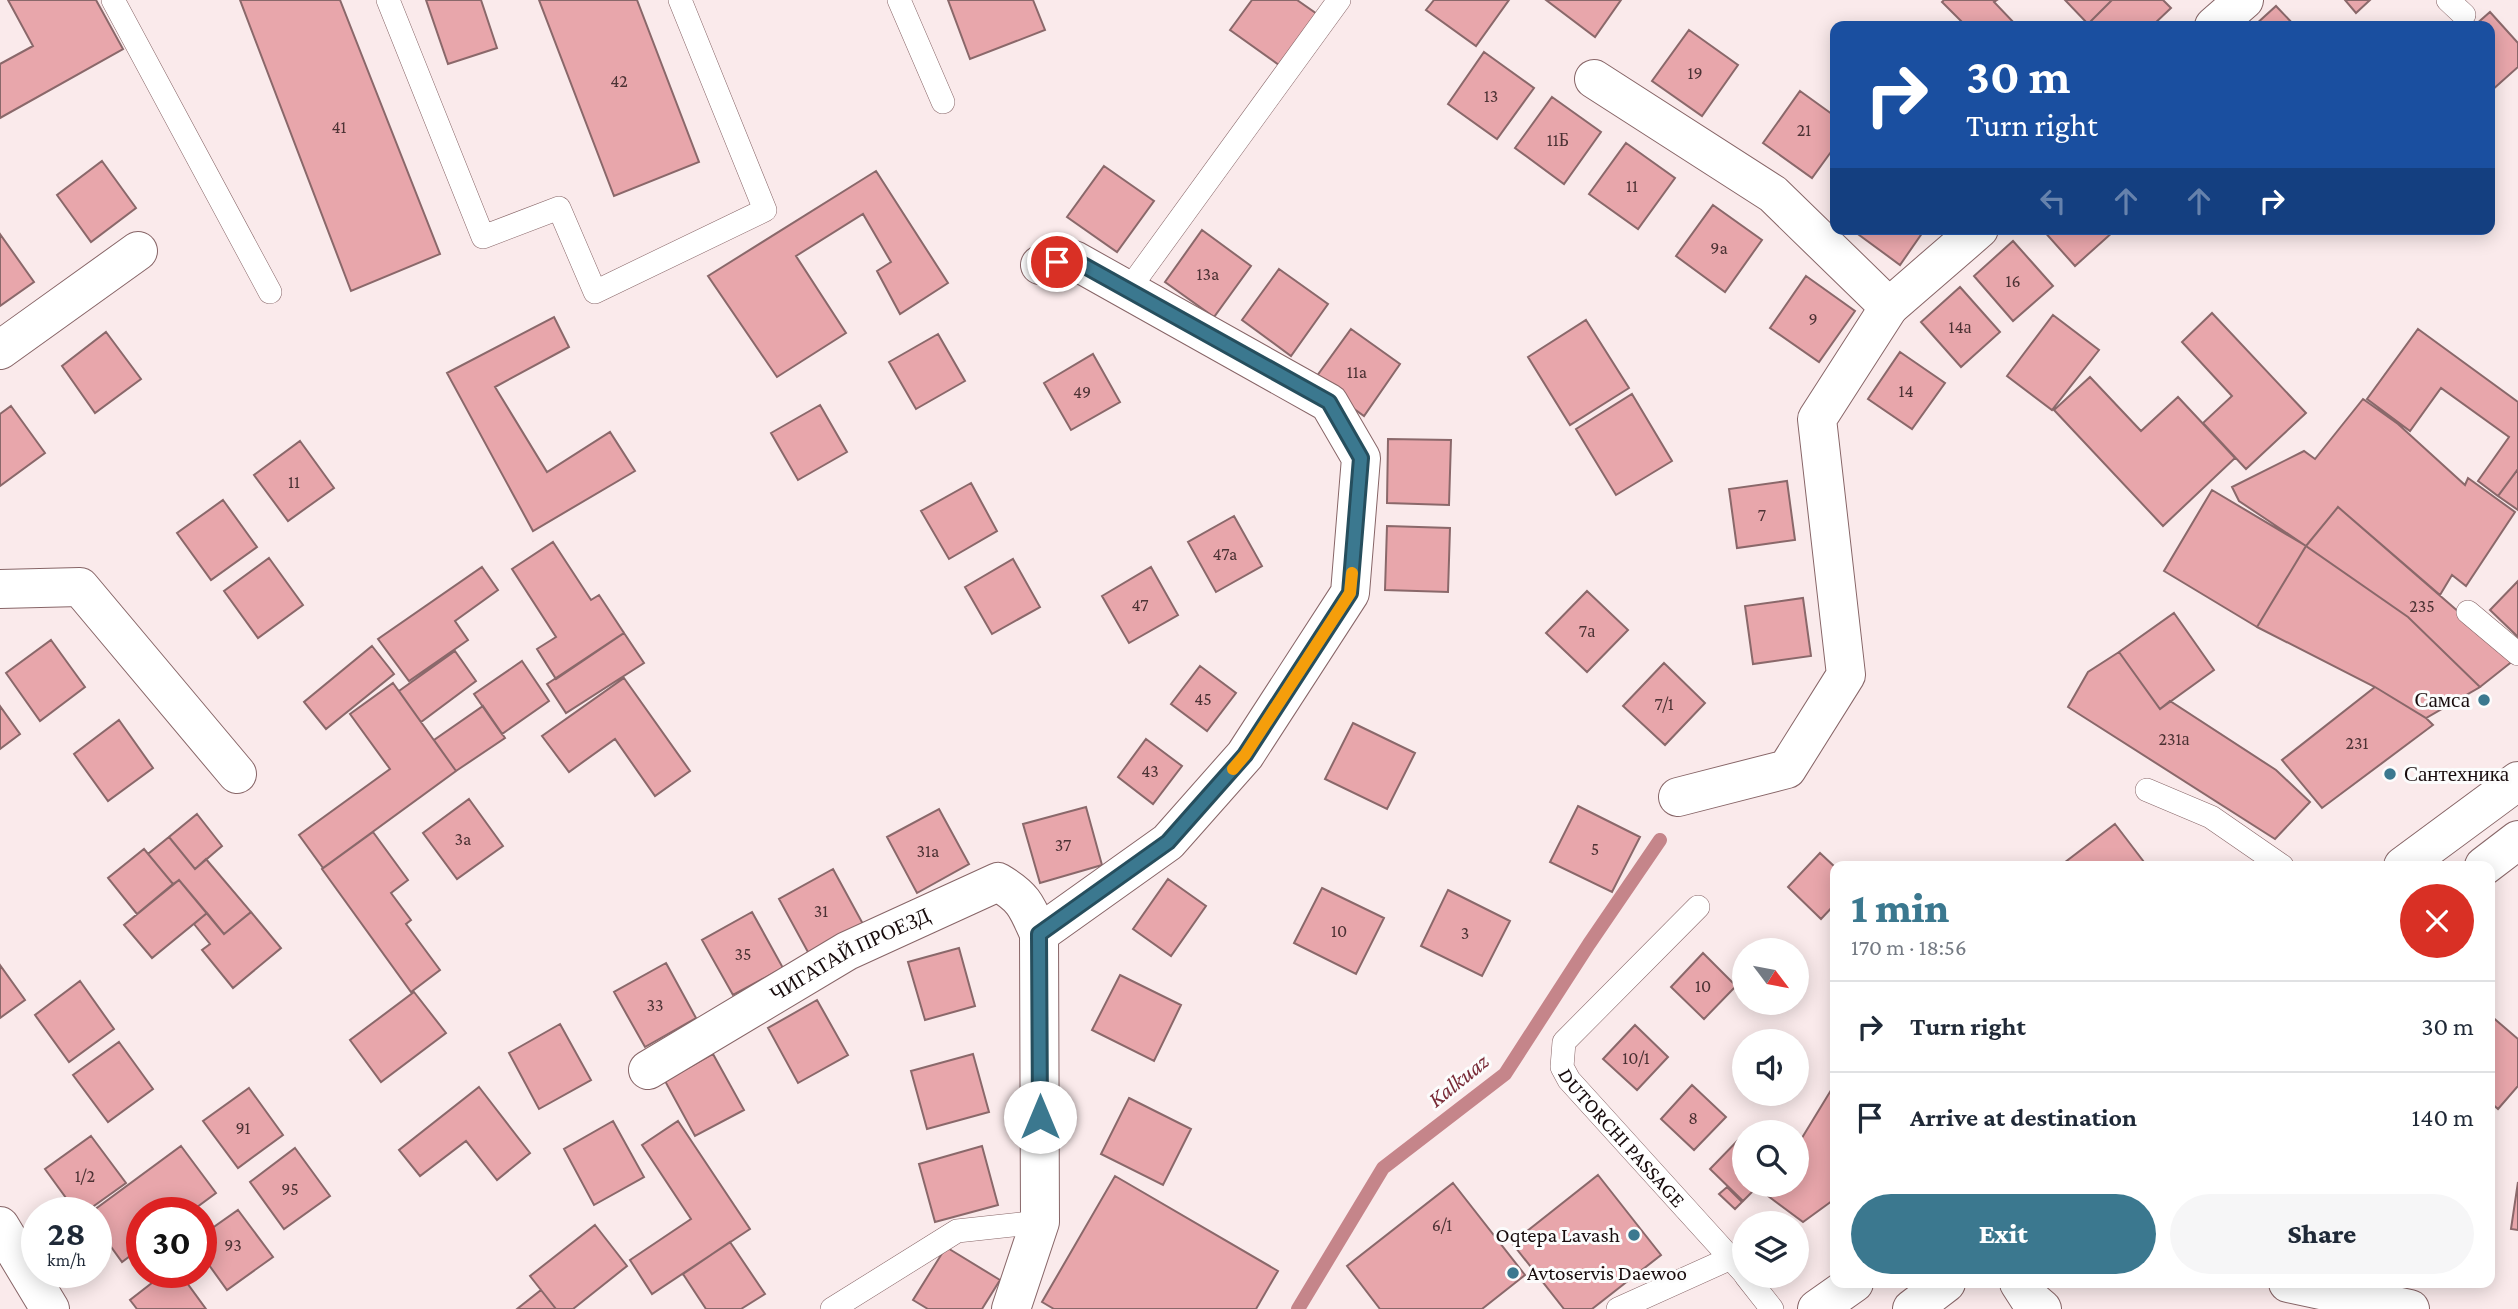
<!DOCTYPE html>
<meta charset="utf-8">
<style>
:root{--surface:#fff;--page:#f6f6f7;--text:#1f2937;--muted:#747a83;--line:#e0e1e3;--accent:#3b788f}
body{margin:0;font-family:"Crimson Pro",serif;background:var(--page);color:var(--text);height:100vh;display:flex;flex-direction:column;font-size:26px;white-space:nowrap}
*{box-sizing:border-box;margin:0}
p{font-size:23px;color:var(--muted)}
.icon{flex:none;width:38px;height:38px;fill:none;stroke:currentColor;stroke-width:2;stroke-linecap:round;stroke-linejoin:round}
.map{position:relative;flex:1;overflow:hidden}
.panel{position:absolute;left:1830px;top:861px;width:665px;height:427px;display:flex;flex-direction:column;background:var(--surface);border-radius:14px;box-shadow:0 4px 18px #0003}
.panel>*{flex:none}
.hud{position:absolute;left:1830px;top:21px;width:665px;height:214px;border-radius:14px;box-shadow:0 4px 18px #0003;background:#1a4fa0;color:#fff;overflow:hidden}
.needle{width:46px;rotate:122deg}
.controls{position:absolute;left:1732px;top:938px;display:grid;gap:14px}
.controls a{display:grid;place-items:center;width:77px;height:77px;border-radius:50%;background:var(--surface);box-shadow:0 4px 18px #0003;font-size:35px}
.speed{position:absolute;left:21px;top:1197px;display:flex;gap:14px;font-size:35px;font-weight:700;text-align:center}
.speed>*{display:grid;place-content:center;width:91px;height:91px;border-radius:50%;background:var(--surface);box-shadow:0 4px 18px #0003;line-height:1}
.speed small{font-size:18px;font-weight:400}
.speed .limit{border:10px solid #d22;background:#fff;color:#111}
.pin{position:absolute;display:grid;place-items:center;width:60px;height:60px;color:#fff;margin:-30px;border:4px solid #fff;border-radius:50%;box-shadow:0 2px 7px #0007}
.me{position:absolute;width:77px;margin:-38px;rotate:0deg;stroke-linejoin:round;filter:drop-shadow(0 0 5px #0008)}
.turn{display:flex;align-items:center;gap:24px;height:147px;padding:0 21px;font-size:32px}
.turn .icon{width:91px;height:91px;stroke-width:2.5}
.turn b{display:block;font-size:49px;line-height:60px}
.lanes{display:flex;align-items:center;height:66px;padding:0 21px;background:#0003;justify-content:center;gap:35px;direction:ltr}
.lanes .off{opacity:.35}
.round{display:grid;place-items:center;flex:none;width:74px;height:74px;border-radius:37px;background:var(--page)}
.overview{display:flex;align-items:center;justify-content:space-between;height:119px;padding:0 21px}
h1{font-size:42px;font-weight:800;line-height:52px;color:var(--accent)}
.button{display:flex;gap:14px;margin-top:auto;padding:14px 21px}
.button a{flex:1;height:80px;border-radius:42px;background:var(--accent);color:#fff;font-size:28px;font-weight:800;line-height:80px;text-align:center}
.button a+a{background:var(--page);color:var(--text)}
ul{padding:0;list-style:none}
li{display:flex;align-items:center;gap:21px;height:91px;padding:0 21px;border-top:2px solid var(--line)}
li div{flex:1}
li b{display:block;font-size:26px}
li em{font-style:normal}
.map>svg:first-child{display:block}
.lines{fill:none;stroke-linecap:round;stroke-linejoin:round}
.stream{stroke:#c5858a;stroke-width:14}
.building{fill:#e8a6ab;stroke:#8a686a;stroke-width:2}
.service-casing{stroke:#876567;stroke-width:24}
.minor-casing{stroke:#876567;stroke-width:40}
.secondary-casing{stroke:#876567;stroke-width:40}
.primary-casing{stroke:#876567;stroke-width:40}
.service{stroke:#fff;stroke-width:23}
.minor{stroke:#fff;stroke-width:38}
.secondary{stroke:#fff;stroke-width:38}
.primary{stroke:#fff;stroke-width:38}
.route-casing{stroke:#264e5d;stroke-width:18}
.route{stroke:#3b788f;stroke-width:12}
.slow{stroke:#f59e0b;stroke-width:12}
.poi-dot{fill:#3b788f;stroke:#fcfcfc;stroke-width:2.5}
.labels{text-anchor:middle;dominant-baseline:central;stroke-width:6;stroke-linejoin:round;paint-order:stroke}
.number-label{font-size:18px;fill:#4c3234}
.poi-label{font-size:21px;fill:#180c0d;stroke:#fcfcfc;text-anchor:end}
.street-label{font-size:21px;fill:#180c0d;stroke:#fcfcfc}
.water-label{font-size:23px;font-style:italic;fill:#782a36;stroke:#fcfcfc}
</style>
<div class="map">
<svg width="2518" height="1309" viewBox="0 0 2518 1309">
<rect width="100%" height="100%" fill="#faeaeb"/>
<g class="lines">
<path class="stream" d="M1298 1309 1383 1168 1505 1074 1589 944 1660 840"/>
</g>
<path class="building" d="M8 0H96L123 49 0 118V64L33 46Z
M240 0H340L440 254 351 291Z
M426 0H481L497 48 448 64Z
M539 0H637L699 162 614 196Z
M948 0H1033L1045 30 970 59Z
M1252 0H1297L1317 14 1279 65 1230 30Z
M1434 0H1509L1476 46 1426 10Z
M1546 0H1621L1595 37Z
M1944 0H1997L1994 2 2017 26H1966L1942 2Z
M2065 0H2112L2088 24Z
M2112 0H2163L2171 8 2152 26H2090L2088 24Z
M2345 0H2370L2356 13Z
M2276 6 2295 26H2254Z
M2490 12 2518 43V67L2491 91 2490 26H2474Z
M1689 30 1738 65 1702 116 1652 81Z
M1484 52 1534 88 1497 139 1448 104Z
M1800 91 1836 117V145L1812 178 1763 143Z
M1552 97 1601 132 1564 184 1515 148Z
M1626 143 1675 178 1638 229 1589 194Z
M102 161 136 208 91 242 57 195Z
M1104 166 1154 201 1117 252 1067 217Z
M876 171 948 283 900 314 877 271 891 262 863 214 796 256 846 333 777 377 708 276Z
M1713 205 1762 240 1725 292 1676 256Z
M1851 229H1925L1900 265Z
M2042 229H2113L2114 231 2075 266Z
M1202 230 1251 266 1214 317 1165 282Z
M0 234 34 282 0 306Z
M2013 241 2053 286 2013 321 1974 276Z
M1279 269 1328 304 1291 356 1242 320Z
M1806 276 1855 311 1819 362 1770 328Z
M1960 287 2000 332 1961 367 1921 322Z
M2212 313 2306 413 2246 469 2203 423 2232 396 2182 342Z
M2053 315 2099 350 2052 410 2007 376Z
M554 317 569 347 495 387 547 472 610 432 635 471 533 531 447 373Z
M1586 320 1629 388 1570 425 1528 357Z
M1351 329 1400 364 1364 416 1314 380Z
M2418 329 2518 402V469L2498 496 2478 481 2509 437 2441 388 2410 431 2367 399Z
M106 332 141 379 95 413 62 366Z
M938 334 965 381 916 409 889 362Z
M1900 352 1945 383 1912 429 1868 399Z
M1093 354 1120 402 1071 430 1044 383Z
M2090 377 2141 431 2178 397 2235 458 2163 526 2054 410Z
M1632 394 1672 461 1616 495 1576 429Z
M2363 399 2398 424 2465 485 2468 478 2515 512 2466 586 2452 575 2440 595 2338 507 2306 546 2239 501 2232 487 2304 451 2315 459Z
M820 405 847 452 798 480 771 433Z
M11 406 45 453 0 486V414Z
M1388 439 1451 440 1449 505 1387 503Z
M300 441 334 488 288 521 254 475Z
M2518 469V510L2498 496Z
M1787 481 1795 540 1737 548 1729 489Z
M971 483 997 531 949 559 921 511Z
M2212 490 2306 546 2257 627 2164 571Z
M223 500 257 547 211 580 177 533Z
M2338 507 2514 660 2480 687 2408 617 2306 546Z
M1234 516 1262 566 1216 592 1188 542Z
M1387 526 1450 528 1448 592 1385 590Z
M553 542 591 600 599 595 624 633 556 679 537 649 556 637 512 569Z
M2306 546 2408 617 2480 687 2426 718 2375 687 2257 627Z
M269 558 303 605 258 638 224 591Z
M1013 559 1040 607 992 634 965 587Z
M482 567 498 590 455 621 468 640 409 681 378 639Z
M1151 567 1178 615 1129 643 1102 596Z
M2518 581V637L2490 610Z
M1587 591 1628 630 1587 672 1546 633Z
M1803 598 1811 656 1753 664 1745 606Z
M2174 613 2214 670 2160 709 2119 652Z
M624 633 644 663 566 713 547 684Z
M51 640 85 687 40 721 6 673Z
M372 646 394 674 326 729 304 702Z
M455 651 476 681 421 722 399 691Z
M2119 652 2160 709 2170 701 2276 770 2310 802 2275 839 2068 707 2088 672Z
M522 661 549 701 502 734 474 694Z
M1664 663 1705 703 1665 745 1623 706Z
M1200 666 1236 693 1207 731 1171 704Z
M624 678 690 771 655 796 615 739 569 772 542 736Z
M393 683 456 771 323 868 299 835 390 769 350 714Z
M2375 687 2426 718 2433 725 2322 808 2282 760Z
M0 706 20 734 0 749Z
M483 706 505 738 456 771 434 740Z
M119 720 153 768 108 801 74 754Z
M1353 723 1415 753 1387 809 1325 779Z
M1146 739 1182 766 1153 804 1118 777Z
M469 799 503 846 457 879 423 833Z
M1578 806 1640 837 1612 892 1550 862Z
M1086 807 1102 865 1040 883 1023 824Z
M939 809 969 864 917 893 887 837Z
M197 814 222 846 195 869 169 837Z
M2115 824 2147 866H2060Z
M373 832 408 880 391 893 411 920 406 924 440 970 411 992 322 869Z
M169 837 195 869 206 859 251 912 224 934 179 880 173 884 148 854Z
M144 849 173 884 137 914 108 878Z
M1820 853 1836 868V903L1821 919 1788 887Z
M833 869 863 924 809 954 779 899Z
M1168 879 1206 906 1171 956 1133 929Z
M179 880 207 913 152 958 124 925Z
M1322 888 1384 918 1356 974 1294 943Z
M1448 890 1510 921 1482 976 1421 946Z
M251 912 281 948 233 988 202 950 210 944 194 924 207 913 224 934Z
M752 912 783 968 733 995 702 940Z
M959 948 975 1006 925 1020 908 962Z
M1703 953 1736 986 1704 1019 1671 987Z
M666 963 696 1018 645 1047 614 992Z
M0 965 25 1000 0 1018Z
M1120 975 1181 1005 1154 1061 1092 1030Z
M80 981 114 1029 69 1062 35 1015Z
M414 992 446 1033 381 1082 350 1040Z
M817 1000 848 1055 798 1083 768 1028Z
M2490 1015 2518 1039V1086L2498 1109 2490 1102Z
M560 1024 591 1080 539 1109 509 1053Z
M1635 1025 1668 1057 1637 1090 1603 1059Z
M119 1042 153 1089 108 1122 73 1075Z
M713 1054 744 1110 695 1136 665 1081Z
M973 1054 989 1112 927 1129 911 1071Z
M1836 1082V1198L1803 1222 1768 1196 1774 1185H1797V1146Z
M1692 1085 1726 1117 1694 1150 1661 1119Z
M479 1087 530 1153 497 1180 466 1141 420 1176 399 1150Z
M249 1088 283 1135 238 1168 203 1121Z
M1129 1098 1191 1129 1163 1185 1101 1154Z
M613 1121 644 1177 594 1205 564 1149Z
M678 1121 750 1229 652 1294 630 1260 691 1219 642 1145Z
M91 1136 126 1183 84 1213H77L45 1169Z
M1742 1136 1745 1138V1185H1759L1743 1201 1710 1169Z
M181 1146 216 1193 189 1213H142V1247L122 1262 96 1226V1213H90Z
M982 1146 998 1205 935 1222 919 1164Z
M295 1148 330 1196 284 1229 250 1182Z
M1598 1175 1661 1255 1592 1309H1564L1512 1243Z
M1115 1176 1278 1271 1256 1309H1054L1042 1302Z
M2518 1182V1230L2511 1229Z
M1453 1183 1525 1275 1482 1309H1380L1347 1266Z
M1727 1187 1742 1202 1735 1209 1719 1194Z
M238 1210 273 1257 227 1290 201 1254V1236Z
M595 1225 627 1266 573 1309H556L530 1276Z
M730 1242 765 1294 741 1309H706L683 1274Z
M946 1247 1000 1280 982 1309H928L913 1300Z
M166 1272H179L206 1309H137L130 1300Z
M541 1290 556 1309H517Z"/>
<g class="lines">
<g class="service-casing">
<g id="service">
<path d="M113 0 270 292"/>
<path d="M388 0 483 237 559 208 595 292 765 210 680 0"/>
<path d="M899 0 943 102"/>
<path d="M2448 0 2464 15"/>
<path d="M1129 289 1339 0"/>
<path d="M2468 612 2518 654"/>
<path d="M2147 790 2211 817 2282 866"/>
<path id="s1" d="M1698 907 1564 1042 1562 1067 1569 1080 1745 1274"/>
<path d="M1746 1276 1772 1309"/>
<path d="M832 1309 957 1231 1040 1222"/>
<path d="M1618 1309 1731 1258"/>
</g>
</g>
<g class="minor-casing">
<g id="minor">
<path d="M2214 26 2244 0"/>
<path d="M1594 79 1773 194 1889 307 1817 419 1846 675 1787 769 1678 797"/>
<path d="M1889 307 1979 229"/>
<path d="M0 350 138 251"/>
<path d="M0 589 80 587 237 774"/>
<path d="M1039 934 1168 842 1245 755 1350 593 1361 458 1329 403 1074 260 1040 265"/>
<path id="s2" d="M648 1070 847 951 998 882C1025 898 1027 907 1039 934L1040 1222 1011 1309"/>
<path d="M0 1226 50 1309"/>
</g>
</g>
<g class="secondary-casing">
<path id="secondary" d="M2019 1283 2028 1297 2042 1309
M2288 1283 2410 1309"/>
</g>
<g class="primary-casing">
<path id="primary" d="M2403 866 2518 781
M2484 866 2518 840
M1817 1309 1854 1283
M1912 1309 1946 1283"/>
</g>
<use href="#service" class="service"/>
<use href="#minor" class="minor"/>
<use href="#secondary" class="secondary"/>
<use href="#primary" class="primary"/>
</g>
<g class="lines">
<g class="route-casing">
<path id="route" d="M1040 1117 1039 934 1168 842 1245 755 1350 593 1361 458 1329 402 1074 260 1057 262"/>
</g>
<use href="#route" class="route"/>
<path class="slow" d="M1233 769 1245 755 1350 593 1352 573"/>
</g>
<g class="poi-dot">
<circle cx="2484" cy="700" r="7"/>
<circle cx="2390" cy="774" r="7"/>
<circle cx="1634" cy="1235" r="7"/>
<circle cx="1513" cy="1273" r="7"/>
</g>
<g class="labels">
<g class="number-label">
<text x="1695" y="73">19</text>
<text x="619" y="81">42</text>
<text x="1491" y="96">13</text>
<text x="339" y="127">41</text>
<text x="1804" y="130">21</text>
<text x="1558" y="140">11Б</text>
<text x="1632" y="186">11</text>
<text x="1719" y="248">9a</text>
<text x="1208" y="274">13a</text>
<text x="2013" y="281">16</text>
<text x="1813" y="319">9</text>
<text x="1960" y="327">14а</text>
<text x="1357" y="372">11a</text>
<text x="1906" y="391">14</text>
<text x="1082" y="392">49</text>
<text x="294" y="482">11</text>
<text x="1762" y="515">7</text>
<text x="1225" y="554">47a</text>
<text x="1140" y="605">47</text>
<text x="2422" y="606">235</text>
<text x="1587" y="631">7а</text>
<text x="1203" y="699">45</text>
<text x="1664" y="704">7/1</text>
<text x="2174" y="739">231а</text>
<text x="2357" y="743">231</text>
<text x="1150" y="771">43</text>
<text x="463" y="839">3a</text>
<text x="1063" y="845">37</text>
<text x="1595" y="849">5</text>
<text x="928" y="851">31a</text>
<text x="821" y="911">31</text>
<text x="1339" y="931">10</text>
<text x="1465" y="933">3</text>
<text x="743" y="954">35</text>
<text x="1703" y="986">10</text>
<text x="655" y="1005">33</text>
<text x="1636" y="1058">10/1</text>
<text x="1693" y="1118">8</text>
<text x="243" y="1128">91</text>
<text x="85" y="1176">1/2</text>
<text x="290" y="1189">95</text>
<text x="1442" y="1225">6/1</text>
<text x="233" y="1245">93</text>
</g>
<g class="poi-label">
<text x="2470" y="700">Самса</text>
<text x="2404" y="774" text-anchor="start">Сантехника</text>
<text x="1620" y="1235">Oqtepa Lavash</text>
<text x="1527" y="1273" text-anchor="start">Avtoservis Daewoo</text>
</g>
<g class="street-label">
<text stroke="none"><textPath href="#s2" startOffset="233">ЧИГАТАЙ ПРОЕЗД</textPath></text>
<text stroke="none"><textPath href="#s1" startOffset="308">DUTORCHI PASSAGE</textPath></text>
</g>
<g class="water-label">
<text transform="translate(1458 1080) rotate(-39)">Kalkuaz</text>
</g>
</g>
</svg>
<div class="controls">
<a><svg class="needle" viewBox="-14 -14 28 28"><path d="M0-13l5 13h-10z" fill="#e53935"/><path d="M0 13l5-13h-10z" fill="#747a83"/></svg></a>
<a><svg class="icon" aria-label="sound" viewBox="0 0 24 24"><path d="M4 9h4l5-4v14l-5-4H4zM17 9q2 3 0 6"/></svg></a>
<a><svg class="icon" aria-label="search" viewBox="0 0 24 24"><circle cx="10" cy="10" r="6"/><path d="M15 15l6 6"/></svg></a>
<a><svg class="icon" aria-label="layers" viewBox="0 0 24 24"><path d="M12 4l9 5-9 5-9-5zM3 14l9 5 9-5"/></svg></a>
</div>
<div class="speed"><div>28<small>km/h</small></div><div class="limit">30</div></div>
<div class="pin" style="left:1057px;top:262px;background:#d93025"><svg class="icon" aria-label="arrive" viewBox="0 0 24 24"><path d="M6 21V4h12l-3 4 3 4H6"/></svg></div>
<svg class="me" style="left:1040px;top:1117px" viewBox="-20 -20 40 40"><circle r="19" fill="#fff"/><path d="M0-13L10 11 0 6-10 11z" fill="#3b788f"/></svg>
<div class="hud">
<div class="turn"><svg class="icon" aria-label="right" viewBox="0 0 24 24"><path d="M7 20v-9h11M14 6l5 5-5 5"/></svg><div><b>30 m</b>Turn right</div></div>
<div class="lanes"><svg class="icon off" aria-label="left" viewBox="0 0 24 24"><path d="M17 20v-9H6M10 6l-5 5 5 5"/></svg><svg class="icon off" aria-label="ahead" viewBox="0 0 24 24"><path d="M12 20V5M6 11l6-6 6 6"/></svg><svg class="icon off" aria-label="ahead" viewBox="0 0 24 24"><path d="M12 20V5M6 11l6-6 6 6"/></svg><svg class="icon" aria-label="right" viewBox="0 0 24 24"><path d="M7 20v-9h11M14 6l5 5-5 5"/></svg></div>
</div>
<section class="panel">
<div class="overview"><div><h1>1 min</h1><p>170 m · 18:56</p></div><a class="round" style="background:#d93025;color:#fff"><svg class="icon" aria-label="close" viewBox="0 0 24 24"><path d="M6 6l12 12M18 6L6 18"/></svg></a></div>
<ul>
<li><svg class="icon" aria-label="right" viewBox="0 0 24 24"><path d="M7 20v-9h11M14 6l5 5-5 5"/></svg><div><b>Turn right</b></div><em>30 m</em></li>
<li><svg class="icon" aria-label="arrive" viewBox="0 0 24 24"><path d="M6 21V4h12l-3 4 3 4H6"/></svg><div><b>Arrive at destination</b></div><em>140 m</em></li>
</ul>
<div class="button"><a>Exit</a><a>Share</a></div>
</section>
</div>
